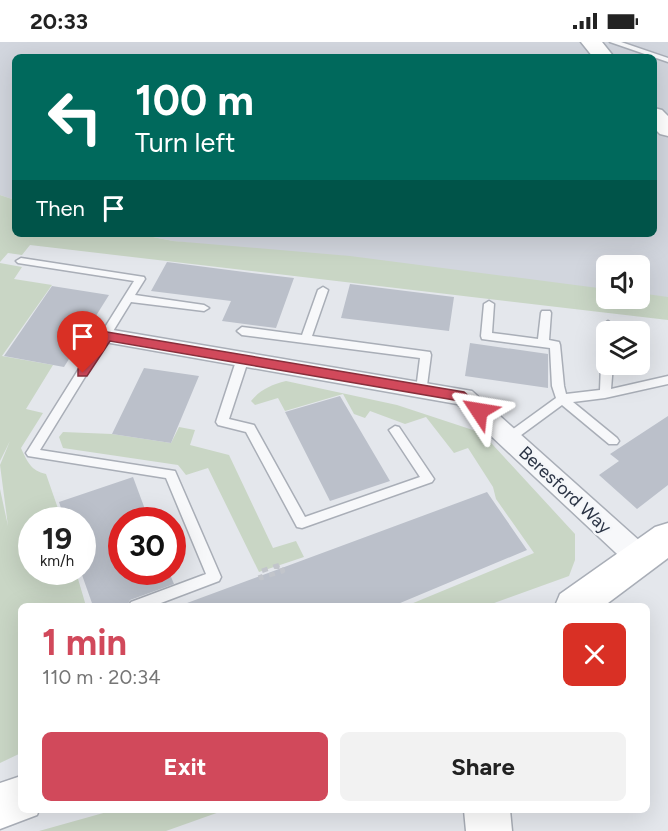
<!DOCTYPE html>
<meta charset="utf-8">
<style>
:root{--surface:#fff;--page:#f2f2f2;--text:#222;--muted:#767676;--accent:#d1495b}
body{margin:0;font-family:Figtree,sans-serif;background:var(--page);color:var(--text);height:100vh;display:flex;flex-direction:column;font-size:22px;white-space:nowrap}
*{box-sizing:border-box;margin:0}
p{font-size:20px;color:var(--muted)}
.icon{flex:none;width:33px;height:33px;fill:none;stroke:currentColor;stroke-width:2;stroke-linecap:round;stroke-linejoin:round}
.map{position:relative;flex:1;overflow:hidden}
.details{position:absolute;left:18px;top:561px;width:632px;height:210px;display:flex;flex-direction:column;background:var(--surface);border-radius:9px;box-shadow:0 6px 24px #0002}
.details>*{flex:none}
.banner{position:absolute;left:12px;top:12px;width:645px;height:183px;border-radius:9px;box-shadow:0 6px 24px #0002;background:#00695c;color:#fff;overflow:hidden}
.tools{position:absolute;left:596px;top:213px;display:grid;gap:12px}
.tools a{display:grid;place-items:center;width:54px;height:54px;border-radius:9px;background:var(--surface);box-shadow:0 6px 24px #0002;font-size:30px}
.speed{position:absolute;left:18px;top:465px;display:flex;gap:12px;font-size:30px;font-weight:700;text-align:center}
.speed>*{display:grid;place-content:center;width:78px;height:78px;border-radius:50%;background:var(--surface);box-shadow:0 6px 24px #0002;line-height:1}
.speed small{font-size:15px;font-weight:400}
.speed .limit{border:9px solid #d22;background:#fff;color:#111}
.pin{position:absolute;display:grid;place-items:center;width:51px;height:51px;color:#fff;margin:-62px -26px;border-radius:50% 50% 50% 0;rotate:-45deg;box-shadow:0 0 6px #0007}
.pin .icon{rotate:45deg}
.me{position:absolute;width:66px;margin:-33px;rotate:303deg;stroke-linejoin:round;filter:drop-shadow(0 0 4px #0008)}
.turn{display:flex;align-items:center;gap:21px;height:126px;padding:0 24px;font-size:27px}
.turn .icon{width:78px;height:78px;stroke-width:2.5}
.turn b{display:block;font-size:42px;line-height:51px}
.then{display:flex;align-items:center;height:57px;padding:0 24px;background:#0003;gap:12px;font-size:22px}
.round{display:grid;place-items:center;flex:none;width:63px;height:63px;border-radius:9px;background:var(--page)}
.headline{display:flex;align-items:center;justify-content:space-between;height:102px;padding:0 24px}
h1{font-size:36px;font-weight:700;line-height:45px;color:var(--accent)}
.cta{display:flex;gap:12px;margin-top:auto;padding:12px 24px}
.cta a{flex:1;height:69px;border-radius:9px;background:var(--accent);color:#fff;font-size:24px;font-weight:700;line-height:69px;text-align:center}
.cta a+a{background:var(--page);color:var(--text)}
.status{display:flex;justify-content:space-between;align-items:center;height:42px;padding:0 30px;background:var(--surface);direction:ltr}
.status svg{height:16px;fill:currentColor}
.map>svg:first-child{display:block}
.built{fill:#d2d6de}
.green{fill:#c9d6c5}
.building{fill:#bbc0ca}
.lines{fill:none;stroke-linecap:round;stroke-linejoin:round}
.lane-casing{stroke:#a9aeb7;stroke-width:3}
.street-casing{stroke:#a9aeb7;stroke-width:3}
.secondary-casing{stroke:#a9aeb7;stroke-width:3}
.path-far1{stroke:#c2c5cb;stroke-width:4;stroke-dasharray:4.5 4.5;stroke-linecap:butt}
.path{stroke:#c2c5cb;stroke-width:4.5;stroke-dasharray:6 6;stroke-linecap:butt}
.lane{fill:#f7f8fa;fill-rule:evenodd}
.street{fill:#f7f8fa;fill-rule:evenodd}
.secondary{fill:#fff;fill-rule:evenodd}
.route{fill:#d1495b;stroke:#882f3b;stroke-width:1.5}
.labels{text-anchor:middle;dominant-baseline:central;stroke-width:5;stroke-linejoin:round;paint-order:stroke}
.street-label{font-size:18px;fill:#2b3445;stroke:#f4f6f9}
</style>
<div class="status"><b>20:33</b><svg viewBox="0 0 49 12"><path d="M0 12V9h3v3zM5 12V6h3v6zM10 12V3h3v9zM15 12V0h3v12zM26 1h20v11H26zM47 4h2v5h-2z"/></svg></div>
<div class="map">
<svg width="668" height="789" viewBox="0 0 668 789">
<rect width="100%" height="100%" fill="#e4e7ec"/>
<path class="built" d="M0 0H668V256L639 252V224H606V249L173 199 138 192H654V15H15V158L0 153Z"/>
<path class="green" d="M0 153 15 158V192H138L173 199 350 214 606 247V256H639V251L668 255V278L30 203 22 213 8 211 0 220Z
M0 221 22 225 14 237 52 243 2 314 53 323 26 367 43 371 21 406C27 419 31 429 46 432L62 478H32V530H76L86 564H21V711L0 721V447L8 484 0 423 10 399 0 419Z
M286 339 397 363 482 391 575 492V518L569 534 486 564H406L534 511 496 457 493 445 468 406 454 411 426 375 405 382 370 369 365 376 354 372 343 352 285 369 278 356 255 363 251 359C261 347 271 343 286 339Z
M179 385 195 388 190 403 229 413 273 506 296 499 304 515 259 530 208 426 186 433 178 423 63 406 59 395 63 390 112 392 171 401Z
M114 768H225L166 789H39Z"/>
<path class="building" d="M167 220 252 231 294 236 276 286 222 279 231 259 151 249Z
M350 242 454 255 449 289 341 276Z
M52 244 109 253 64 325 4 314Z
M470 301 548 312V346L465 334Z
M144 326 199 334 171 401 112 392Z
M340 354 390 439 330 459 285 370Z
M668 374V443L637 467 599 433 619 419 610 412Z
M133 435 149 478H122V530H169L174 542 130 558 127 564H93L82 533V478H65L59 460Z
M487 450 527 508 393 564H188L187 561Z"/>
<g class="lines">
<g class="lane-casing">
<path id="lane" d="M610 0H621L668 16V20Z
M21 216 144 235 145 237 135 253 204 263 209 266 204 269 131 260 40 408 175 429 221 535 219 539 153 564H129L131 560 206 532 166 436 28 414 26 411 28 408 134 239 18 221 16 219Z
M323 245 328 248 312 294 430 310 431 313 426 351H418L416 348 420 316 242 293 237 289 242 285 302 293 318 248Z
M489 259 494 262 492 291 538 297 541 271 542 269H550L551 271 549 298 559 300 560 303 564 344 566 352 600 348 601 322 606 318V322H613L611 347 668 334V342L605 356 573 360 617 396 619 399 617 402H609L562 363 513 399H505L503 396 505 393 556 356 552 344 550 306 482 297 481 294 484 262Z
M608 279 613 283V290H606V293L603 290V283Z
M243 312 249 316 229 377 254 383 305 475 420 435 389 388 395 384 399 385 432 434 434 437 432 440 302 486 297 485 246 390 218 383 216 380 237 316Z"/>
</g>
<g class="street-casing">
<path id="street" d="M107 287 472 349 651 509 655 517 651 525 641 528 631 525 457 362 99 299 96 294 99 289Z"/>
</g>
<g class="secondary-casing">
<path id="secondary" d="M581 0H602L614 15H593Z
M654 66 662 68 668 74V94L660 92 654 86Z
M668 481V516L604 564H555L560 552 655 485Z
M21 734V768H39L37 773 0 787V741Z
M464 768H510L512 789H466Z"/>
</g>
<path class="path-far1" d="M275 525H281"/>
<path class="path" d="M279 523 259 530 261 536 283 529 280 523"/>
<use href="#lane" class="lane"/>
<use href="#street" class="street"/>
<use href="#secondary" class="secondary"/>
</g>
<path class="route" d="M107 290 464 350 486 369 479 374 460 359 110 299 87 334H78V327L102 291Z"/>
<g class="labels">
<g class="street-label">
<text transform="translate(565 448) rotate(43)">Beresford Way</text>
</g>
</g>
</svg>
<div class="tools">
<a><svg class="icon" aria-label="sound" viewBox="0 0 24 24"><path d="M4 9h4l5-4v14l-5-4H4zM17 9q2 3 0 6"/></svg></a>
<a><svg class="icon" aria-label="layers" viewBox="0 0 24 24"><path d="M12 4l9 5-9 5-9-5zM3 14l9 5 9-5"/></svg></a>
</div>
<div class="speed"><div>19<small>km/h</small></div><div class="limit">30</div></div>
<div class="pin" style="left:83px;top:331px;background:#d93025"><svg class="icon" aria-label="arrive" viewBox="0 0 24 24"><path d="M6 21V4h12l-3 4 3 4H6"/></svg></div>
<svg class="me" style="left:479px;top:369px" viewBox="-20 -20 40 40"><path d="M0-17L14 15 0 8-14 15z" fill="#d1495b" stroke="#fff" stroke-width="4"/></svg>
<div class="banner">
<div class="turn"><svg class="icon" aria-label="left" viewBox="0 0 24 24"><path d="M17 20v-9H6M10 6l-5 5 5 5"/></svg><div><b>100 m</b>Turn left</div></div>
<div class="then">Then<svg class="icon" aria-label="arrive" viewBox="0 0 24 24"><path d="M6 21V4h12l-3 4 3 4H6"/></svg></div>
</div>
<section class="details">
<div class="headline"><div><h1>1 min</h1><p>110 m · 20:34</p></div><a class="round" style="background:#d93025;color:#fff"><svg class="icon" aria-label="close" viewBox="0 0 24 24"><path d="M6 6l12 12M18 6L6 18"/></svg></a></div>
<div class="cta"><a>Exit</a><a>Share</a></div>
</section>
</div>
